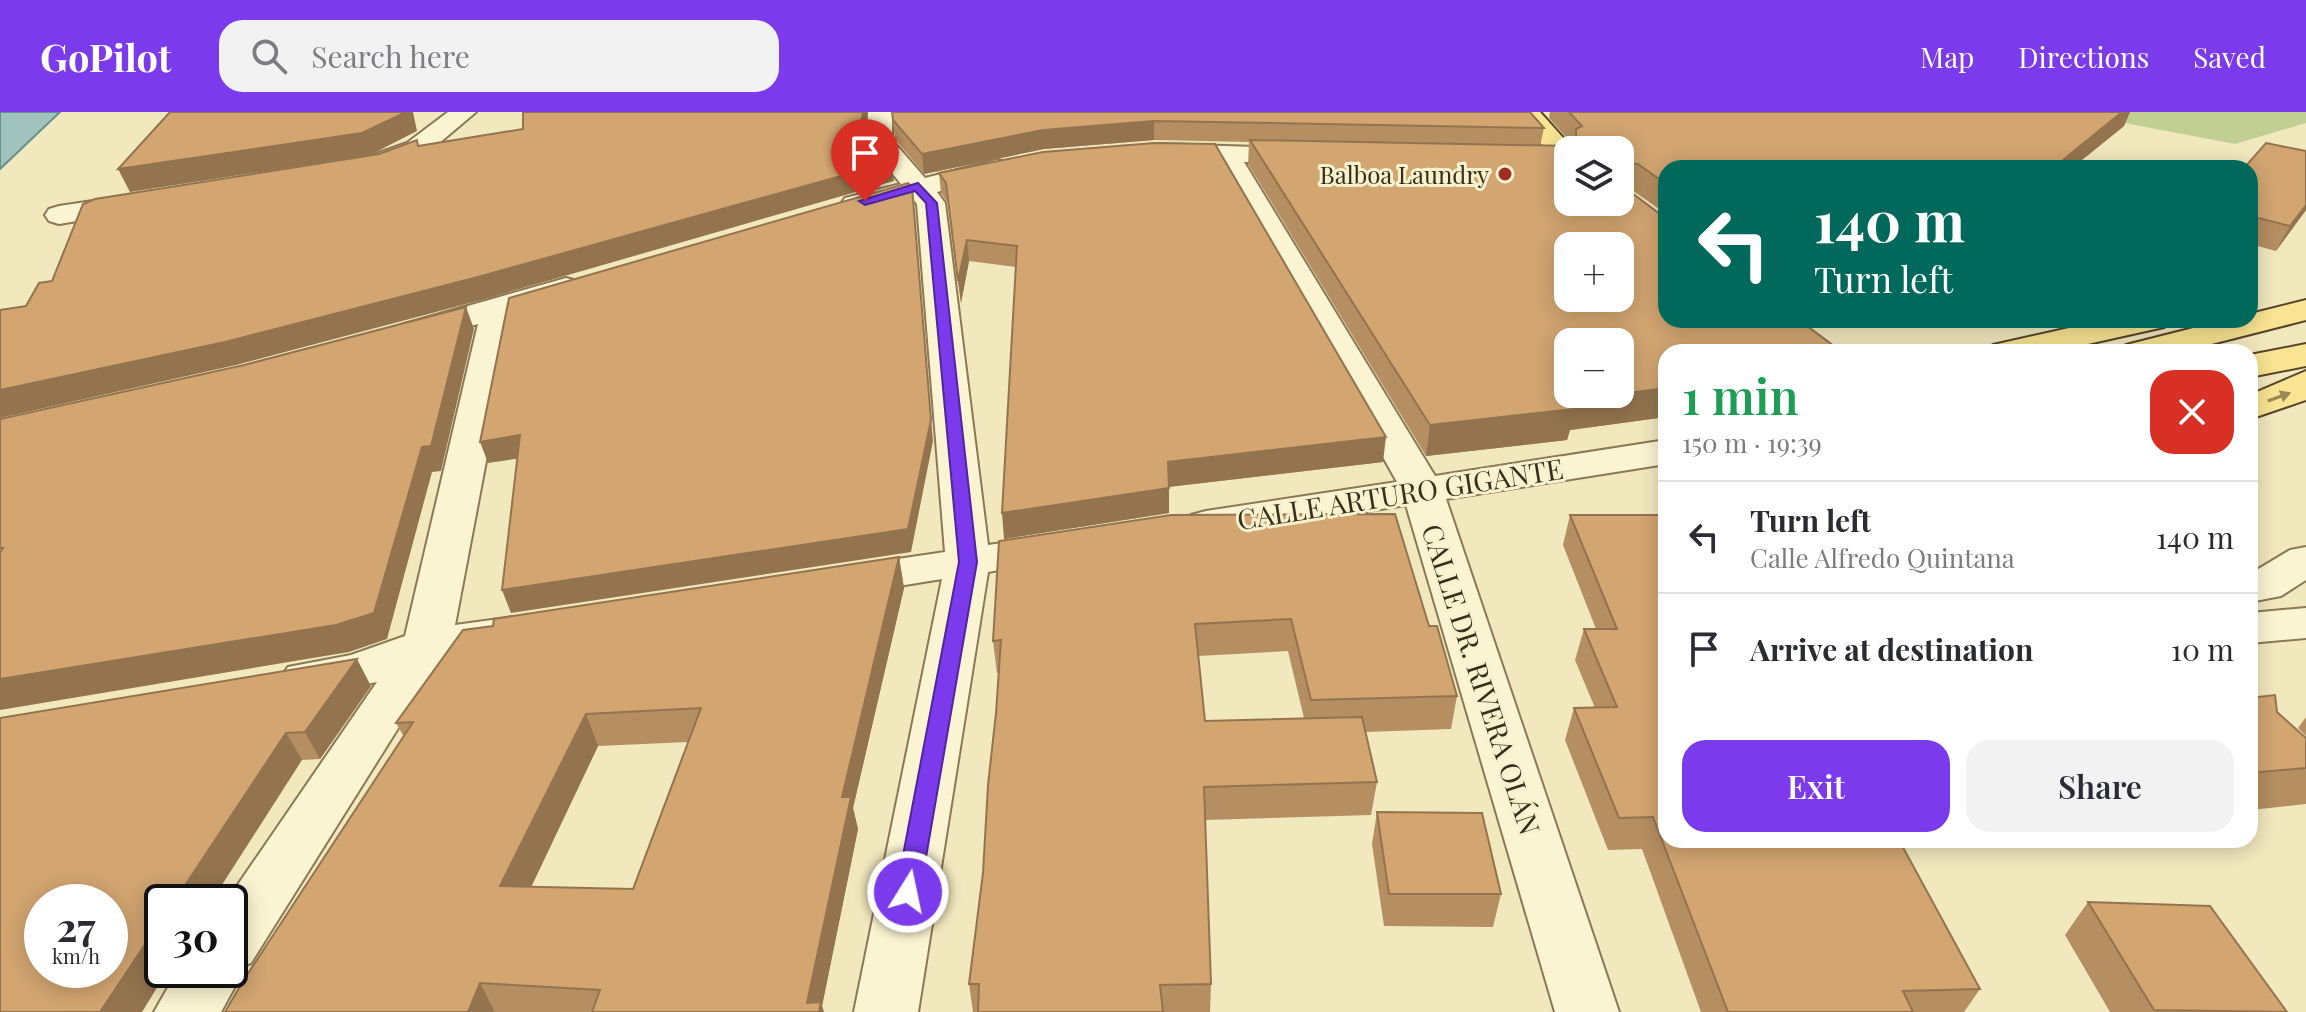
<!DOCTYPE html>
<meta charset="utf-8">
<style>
:root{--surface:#fff;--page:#f2f2f3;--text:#2b2b33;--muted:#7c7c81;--line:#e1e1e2;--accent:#7c3aed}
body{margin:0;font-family:"Playfair Display",serif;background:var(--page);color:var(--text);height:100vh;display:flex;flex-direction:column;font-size:30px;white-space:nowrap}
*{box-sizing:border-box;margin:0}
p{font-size:26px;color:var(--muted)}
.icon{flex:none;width:44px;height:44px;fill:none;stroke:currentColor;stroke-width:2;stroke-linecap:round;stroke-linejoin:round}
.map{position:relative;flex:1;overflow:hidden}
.panel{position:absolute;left:1658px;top:232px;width:600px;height:504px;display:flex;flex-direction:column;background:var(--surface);border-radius:24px;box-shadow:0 4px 20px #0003}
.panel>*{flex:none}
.guide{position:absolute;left:1658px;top:48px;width:600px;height:168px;border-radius:24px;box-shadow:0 4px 20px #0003;background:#00695c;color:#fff;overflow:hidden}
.buttons{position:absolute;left:1554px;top:24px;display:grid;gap:16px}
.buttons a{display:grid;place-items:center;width:80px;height:80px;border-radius:16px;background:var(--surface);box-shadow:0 4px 20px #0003;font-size:40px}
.speed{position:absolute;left:24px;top:772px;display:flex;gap:16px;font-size:40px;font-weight:700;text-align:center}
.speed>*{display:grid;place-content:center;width:104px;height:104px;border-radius:50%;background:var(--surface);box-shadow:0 4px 20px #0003;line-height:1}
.speed small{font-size:20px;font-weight:400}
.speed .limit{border:4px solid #111;border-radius:12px;background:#fff;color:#111}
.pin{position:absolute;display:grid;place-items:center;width:68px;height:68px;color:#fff;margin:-82px -34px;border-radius:50% 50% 50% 0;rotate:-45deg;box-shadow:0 0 8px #0007}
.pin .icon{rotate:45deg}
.me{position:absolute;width:88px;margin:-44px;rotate:10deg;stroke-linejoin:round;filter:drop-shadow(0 0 6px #0008)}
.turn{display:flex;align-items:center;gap:28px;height:168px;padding:0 24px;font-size:36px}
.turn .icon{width:104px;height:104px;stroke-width:2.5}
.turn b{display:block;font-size:56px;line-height:68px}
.round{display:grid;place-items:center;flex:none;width:84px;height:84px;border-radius:24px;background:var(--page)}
.overview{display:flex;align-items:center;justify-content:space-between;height:136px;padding:0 24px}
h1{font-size:48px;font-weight:600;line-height:60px;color:#1e9e55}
.cta{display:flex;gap:16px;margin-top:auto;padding:16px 24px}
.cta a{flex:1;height:92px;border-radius:24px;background:var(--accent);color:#fff;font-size:32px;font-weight:600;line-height:92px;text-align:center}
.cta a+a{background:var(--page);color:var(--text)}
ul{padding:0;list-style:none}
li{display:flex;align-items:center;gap:24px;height:112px;padding:0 24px;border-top:2px solid var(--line)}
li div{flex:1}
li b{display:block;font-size:30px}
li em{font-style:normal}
header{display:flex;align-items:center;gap:48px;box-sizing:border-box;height:112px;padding:0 40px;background:var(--accent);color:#fff}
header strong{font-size:38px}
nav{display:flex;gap:44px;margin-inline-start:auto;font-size:28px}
.search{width:560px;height:72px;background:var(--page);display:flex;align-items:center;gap:20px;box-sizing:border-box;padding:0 28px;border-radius:24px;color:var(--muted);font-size:30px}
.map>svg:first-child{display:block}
.green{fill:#c1d092}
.water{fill:#a2c2bd;stroke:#69918c;stroke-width:2}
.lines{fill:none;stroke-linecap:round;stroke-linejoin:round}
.minor-casing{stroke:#8b7855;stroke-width:4}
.major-casing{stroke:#58452a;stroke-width:4}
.minor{fill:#fbf4d2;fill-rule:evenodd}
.major{fill:#f8e492;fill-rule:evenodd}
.wall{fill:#b58e61;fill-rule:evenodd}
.shaded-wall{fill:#93744f}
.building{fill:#d2a571;stroke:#93744f;stroke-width:2;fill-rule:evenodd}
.oneway{fill:#988856}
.route{fill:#7c3aed;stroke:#51269a;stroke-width:2}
.poi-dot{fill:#9f2f21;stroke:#f8f1ce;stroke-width:3}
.labels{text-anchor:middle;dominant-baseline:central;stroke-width:6;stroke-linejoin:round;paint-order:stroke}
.far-poi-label{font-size:24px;fill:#392d1b;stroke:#f8f1ce;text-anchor:end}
.street-label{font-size:28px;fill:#392d1b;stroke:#f8f1ce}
</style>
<header>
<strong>GoPilot</strong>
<div class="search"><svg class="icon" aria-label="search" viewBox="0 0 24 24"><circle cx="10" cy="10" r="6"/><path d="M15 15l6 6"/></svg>Search here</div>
<nav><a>Map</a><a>Directions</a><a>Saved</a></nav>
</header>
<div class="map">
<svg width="2306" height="900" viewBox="0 0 2306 900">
<rect width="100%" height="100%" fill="#f1e8be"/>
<path class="green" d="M2067 0H2306V11L2235 32Z"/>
<path class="water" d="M0 0H60L0 57Z"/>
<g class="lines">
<g class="minor-casing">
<path id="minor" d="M448 0H476L425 43 366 63 356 61 353 55 356 49 407 31Z
M868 0H892V28L925 66 997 48 1007 50 1010 56 1007 62 937 80 945 91 988 433 1059 423 1074 427 1081 436 1074 445 988 460 918 900H854L942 467 843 483 827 479 821 469 827 459 843 455 945 440 917 92 912 86 855 101 845 98 841 92 845 86 901 72 866 29Z
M1161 32 1317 37 1321 43 1317 49 1308 51 1244 50 1435 364 1666 328V352L1446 387 1619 900H1555L1406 393 1206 425 1191 421 1185 412 1191 403 1206 399 1397 370 1217 49 1152 46 1148 40 1152 34Z
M140 82 150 85 154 91 150 97 59 112 49 109 45 103 49 97 59 94Z
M566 166 577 169 582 176 577 183 514 201 455 513 514 505 531 509 538 520 531 531 442 546 251 851 242 854 244 858 221 900H154L178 858H230V790H226L377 570 305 584 288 579 280 567 288 555 351 543 405 524 478 212 413 230 401 227 396 220 401 213Z
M2306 435V468L2281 484 2250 490V462L2290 438Z
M2306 496V526L2250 531V501Z"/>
</g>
<g class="major-casing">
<path id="major" d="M1515 0H1540L1574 38H1568V56L1559 54Z
M2306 188V208L2180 240H2121L2126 233 2225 208H2250V202Z
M2105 208H2169L2164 215 2052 240H1988L1993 233Z
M2306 232V254L2250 265V243Z
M2306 259V288L2250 307V283Z"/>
</g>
<use href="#minor" class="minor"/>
<use href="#major" class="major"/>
</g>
<path class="wall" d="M892 0 1544 16 1540 34H1572L1573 33 1549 6 1550 0H2130L2124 14 2072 56H1666V102L1632 78 1626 77 1666 240V305L1570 318 1567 328 1426 344 1248 52 1249 30 1154 28 1044 37 924 62 895 27Z
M2306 39V98L2276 139 2250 132V56Z
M939 61 1383 350 1169 375V401L1004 427 1016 155 969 149 961 191 948 91 941 81Z
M1570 403H1663L1666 728H1995L1994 730 1901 733 1980 877 1964 900H1701L1642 737 1608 738 1565 628 1574 596H1595L1575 548 1584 517H1596L1563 433Z
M999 429 1429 514 1457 584 1451 617 1365 620 1377 670 1371 703 1205 708 1211 872 1210 900H973L969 872 983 761 999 561H997L993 529ZM1288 539 1304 606 1205 609 1198 544Z
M899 445 904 476 853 696 858 717 822 894 824 900H225L404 625 396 611 493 514ZM688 630 633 777 531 775 598 634Z
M371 574 320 647 302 648 0 606Z
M2250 578 2306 626V692L2250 698Z
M2306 605V624L2298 616Z
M1377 700 1501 782 1493 815 1384 814 1372 732Z
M2088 790 2287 900H2110L2065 823Z"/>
<path class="shaded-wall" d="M406 0H413L417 19 370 43 130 80 118 57Z
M863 0H868L864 31 861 12Z
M2122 0H2130L2124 14 2072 56H2053Z
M1154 9V28L1044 37 924 62 922 42 1043 18Z
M891 50 894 69 485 187 236 253 0 306V278Z
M912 75 933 329 911 440 511 501 502 478Z
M2306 93V98L2276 139 2290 114Z
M967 128 969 149 961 191 958 169Z
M466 195 474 217 441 359 432 360 387 527 349 540 0 598V567L422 335Z
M1666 276V305L1570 318 1567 328 1426 344 1430 313 1567 289Z
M520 323 528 345 488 351 480 330Z
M1386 325 1383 350 1167 375 1168 350Z
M1169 376V401L1004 427 1002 401Z
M899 445 904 476 853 696 858 717 822 894 824 900H810L807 891 842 685Z
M357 547 371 574 320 647 305 620Z
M586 602 598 634 516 807 500 774Z
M286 621 302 648 211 790H174Z
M162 807V858H168L142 900H100Z
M480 871 495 900H468Z"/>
<path class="building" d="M170 0H406L362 21 118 57Z
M523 0H863L861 12 891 50 478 165 225 230 0 278V198L26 194 39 171 52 169 83 92 95 87 379 42 417 28 418 34 523 17Z
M892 0H1530L1544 16 1154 9 1043 18 922 42 893 8Z
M1569 0H2122L2053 56H1666V72L1638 52 1624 51 1623 62 1620 64V38H1568V90H1620V72L1660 102 1666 103V208H1799L1842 240H1666V276L1620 282V230H1568V282H1619L1567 289 1574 297 1430 313 1250 28 1572 34 1576 32V17L1582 14ZM1568 134H1620V186H1568Z
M1154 31 1215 32 1386 325 1168 350 1169 376 1002 401 1017 134 967 128 958 169 946 71 939 61 1043 40Z
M2266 31 2306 39V93L2290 114 2250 104V56H2244Z
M908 71 912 75 931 308 908 417 502 478 520 323 480 330 509 186Z
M466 195 431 334 422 335 374 501 336 513 0 567V440L3 436H0V307L244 253Z
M1395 402 1429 514H1437L1457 584 1311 588 1291 507 1195 512 1205 609 1362 605 1377 670 1204 675 1211 872 1160 873 1163 900H978L979 872H969L983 761 988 673 996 601 1001 528 993 529 999 429 1171 403Z
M1570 403H1663L1666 408V728H1899L1980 877 1903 879 1913 900H1728L1653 705 1619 706 1574 596 1617 595 1584 517H1617Z
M899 445 842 685H851L807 891 821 890 819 900H592L600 878 480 871 468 900H225L243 869 413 610 396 611 463 518 493 514 494 507ZM701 596 633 777 500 774 586 602Z
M357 547 305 620 286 621 174 790H162V807L100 900H0V606ZM42 790H110V858H42Z
M2250 578 2258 585 2275 583 2277 600 2306 626V656L2250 661Z
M1377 700 1482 701 1501 782H1389Z
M2088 790 2210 794 2287 900 2154 898Z"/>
<defs><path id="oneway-solid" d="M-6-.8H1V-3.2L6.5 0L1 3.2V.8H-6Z" transform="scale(2)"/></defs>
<use class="oneway" href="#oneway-solid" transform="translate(2279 285) rotate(-20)"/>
<path class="route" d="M918 71 937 91 977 450 920 780 916 787 908 790 899 787 896 780 959 450 926 91 915 79 865 93 859 89Z"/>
<circle class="poi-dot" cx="1505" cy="62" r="8"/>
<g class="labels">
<g class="far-poi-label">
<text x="1489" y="62">Balboa Laundry</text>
</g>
<g class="street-label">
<text transform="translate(1400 381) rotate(-9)">CALLE ARTURO GIGANTE</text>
<text transform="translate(1482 567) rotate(72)">CALLE DR. RIVERA OLÁN</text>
</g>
</g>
</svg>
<div class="buttons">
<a><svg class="icon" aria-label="layers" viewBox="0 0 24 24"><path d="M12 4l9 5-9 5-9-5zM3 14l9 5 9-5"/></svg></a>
<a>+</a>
<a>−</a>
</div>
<div class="speed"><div>27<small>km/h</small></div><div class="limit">30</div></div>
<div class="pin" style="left:865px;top:89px;background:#d93025"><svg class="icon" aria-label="arrive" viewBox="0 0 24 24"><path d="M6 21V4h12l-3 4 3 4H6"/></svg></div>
<svg class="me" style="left:908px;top:780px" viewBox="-20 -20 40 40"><circle r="17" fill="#7c3aed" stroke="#fff" stroke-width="3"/><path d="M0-11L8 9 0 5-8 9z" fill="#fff"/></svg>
<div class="guide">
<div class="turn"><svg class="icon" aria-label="left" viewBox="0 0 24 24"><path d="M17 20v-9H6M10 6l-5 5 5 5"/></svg><div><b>140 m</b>Turn left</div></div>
</div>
<section class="panel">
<div class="overview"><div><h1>1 min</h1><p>150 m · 19:39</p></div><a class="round" style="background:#d93025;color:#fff"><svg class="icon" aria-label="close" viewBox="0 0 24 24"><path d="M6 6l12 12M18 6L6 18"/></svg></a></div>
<ul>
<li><svg class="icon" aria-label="left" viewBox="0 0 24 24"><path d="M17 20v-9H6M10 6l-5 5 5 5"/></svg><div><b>Turn left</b><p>Calle Alfredo Quintana</p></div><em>140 m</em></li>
<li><svg class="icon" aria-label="arrive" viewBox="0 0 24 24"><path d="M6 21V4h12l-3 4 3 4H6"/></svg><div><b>Arrive at destination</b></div><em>10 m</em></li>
</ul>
<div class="cta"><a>Exit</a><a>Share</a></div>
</section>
</div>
